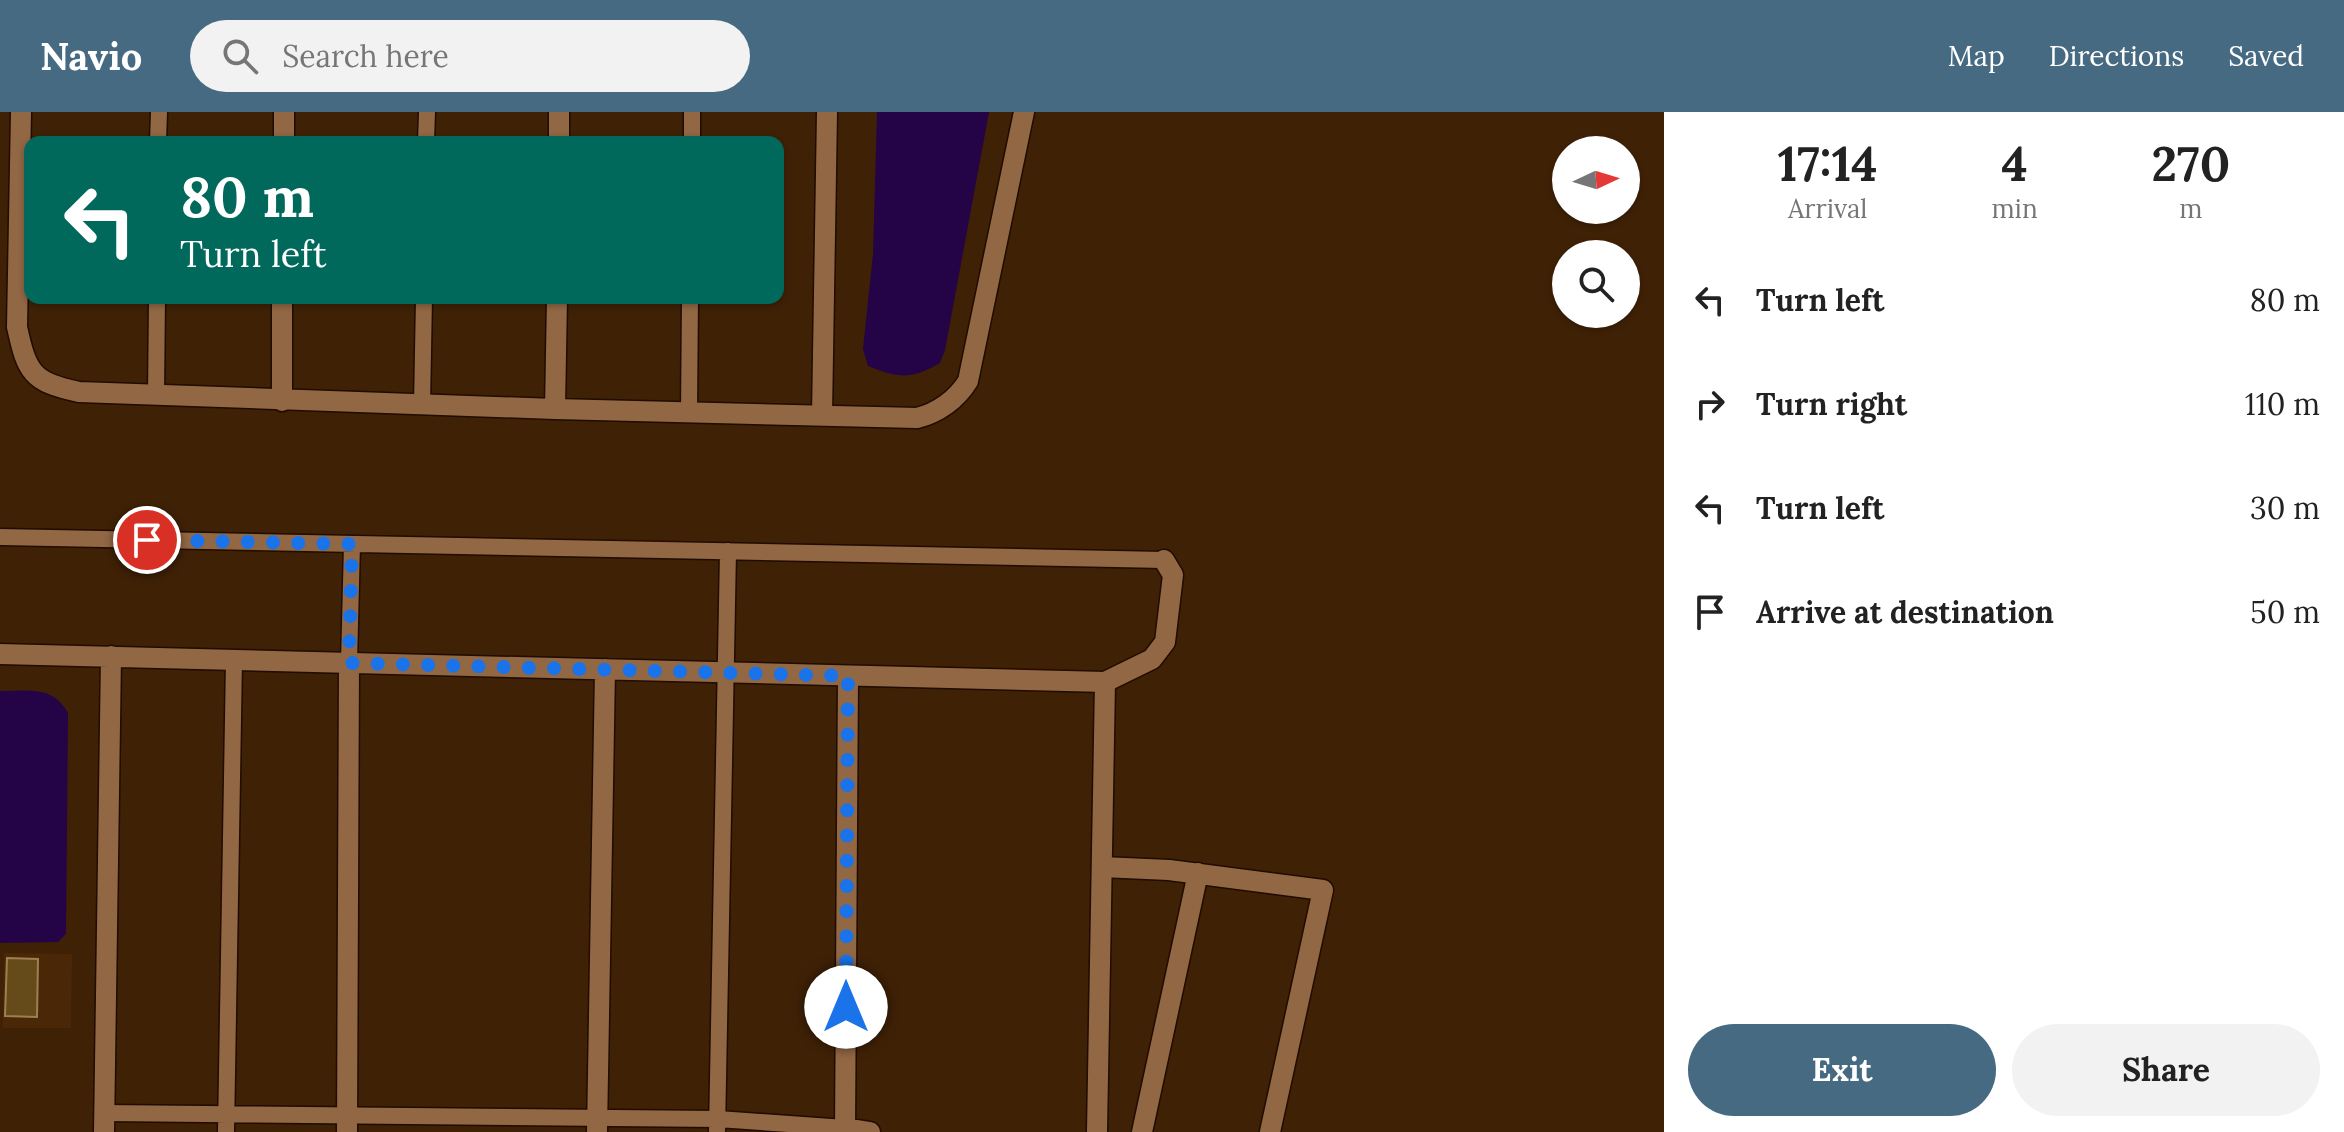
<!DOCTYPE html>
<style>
:root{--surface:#fff;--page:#f2f2f2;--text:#222;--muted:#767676;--accent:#466a81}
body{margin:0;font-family:Lora,serif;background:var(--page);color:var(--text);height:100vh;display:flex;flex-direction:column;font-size:30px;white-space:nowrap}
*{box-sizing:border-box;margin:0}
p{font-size:26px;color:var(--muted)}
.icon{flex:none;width:44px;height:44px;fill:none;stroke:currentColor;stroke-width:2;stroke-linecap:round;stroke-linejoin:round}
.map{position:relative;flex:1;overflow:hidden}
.details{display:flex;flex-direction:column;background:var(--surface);width:680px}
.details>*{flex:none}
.top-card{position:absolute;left:24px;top:24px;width:760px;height:168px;border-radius:16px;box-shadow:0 2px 6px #0004;background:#00695c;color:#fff;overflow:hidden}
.needle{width:52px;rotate:86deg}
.tools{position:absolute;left:1552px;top:24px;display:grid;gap:16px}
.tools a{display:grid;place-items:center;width:88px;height:88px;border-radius:50%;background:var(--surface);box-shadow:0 2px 6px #0004;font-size:40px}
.pin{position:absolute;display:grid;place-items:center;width:68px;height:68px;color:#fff;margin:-34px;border:4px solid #fff;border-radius:50%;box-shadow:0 2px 8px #0007}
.me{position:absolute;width:88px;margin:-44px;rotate:0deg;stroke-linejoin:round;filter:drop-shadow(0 0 6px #0008)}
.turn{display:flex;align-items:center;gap:28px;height:168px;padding:0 24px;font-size:36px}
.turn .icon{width:104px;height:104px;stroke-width:2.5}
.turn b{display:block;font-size:56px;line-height:68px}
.eta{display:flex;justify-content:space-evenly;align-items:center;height:136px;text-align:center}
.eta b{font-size:48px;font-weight:800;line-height:56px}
.primary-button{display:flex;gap:16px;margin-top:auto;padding:16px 24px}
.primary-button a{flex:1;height:92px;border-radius:48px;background:var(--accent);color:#fff;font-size:32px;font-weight:800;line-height:92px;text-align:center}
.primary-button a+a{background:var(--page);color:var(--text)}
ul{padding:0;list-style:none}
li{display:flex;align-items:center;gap:24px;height:104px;padding:0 24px}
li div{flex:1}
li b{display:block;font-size:30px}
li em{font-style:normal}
header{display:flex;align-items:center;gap:48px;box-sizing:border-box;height:112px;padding:0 40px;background:var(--accent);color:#fff}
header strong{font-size:38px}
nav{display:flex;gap:44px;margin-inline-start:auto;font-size:28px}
.search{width:560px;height:72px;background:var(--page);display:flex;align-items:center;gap:20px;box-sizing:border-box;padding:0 28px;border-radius:44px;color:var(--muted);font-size:30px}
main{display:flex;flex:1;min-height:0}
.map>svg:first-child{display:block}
.built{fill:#4a2807}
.water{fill:#240346}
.building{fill:#664b1a;stroke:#9d8050;stroke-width:2}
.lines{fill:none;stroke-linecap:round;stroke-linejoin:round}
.service-casing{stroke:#200c00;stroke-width:19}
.minor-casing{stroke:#200c00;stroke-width:23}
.service{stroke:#926744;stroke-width:16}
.minor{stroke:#926744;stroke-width:20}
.route{stroke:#1a73e8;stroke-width:14;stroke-dasharray:0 25.2}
</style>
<header>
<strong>Navio</strong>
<div class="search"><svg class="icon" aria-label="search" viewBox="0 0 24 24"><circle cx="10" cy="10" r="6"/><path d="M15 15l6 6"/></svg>Search here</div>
<nav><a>Map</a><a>Directions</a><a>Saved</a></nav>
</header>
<main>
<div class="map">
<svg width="1664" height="1020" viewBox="0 0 1664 1020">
<rect width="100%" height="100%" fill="#3f2106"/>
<path class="built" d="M4 841 72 842 71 916H3Z"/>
<path class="water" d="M877 0H989L945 238 940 251C911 268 898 266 868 254L863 237 873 142Z
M0 579C28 579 53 573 68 601L66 822 58 830 0 831Z"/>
<path class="building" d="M7 846 38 847 37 905 5 904Z"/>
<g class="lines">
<g class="service-casing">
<path id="service" d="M158 30 159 0
M426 30 427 0
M692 30V0
M156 283 157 186
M422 293 424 186
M689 300 690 186
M0 425 1164 448
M349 551 352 432
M104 1001 718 1007 845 1016
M226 1020 234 548
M717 1020 728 439"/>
</g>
<g class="minor-casing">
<path id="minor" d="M21 0 17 215C27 261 32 270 79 280L555 297 917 306C938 301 957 287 968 269L1024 0
M284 30V0
M559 30V0
M282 289V186
M555 297 557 186
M822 303 827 0
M0 542 1105 570 1152 547 1165 530 1173 463 1164 448
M1102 755 1169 758 1323 778 1270 1020
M845 1016 870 1020
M104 1020 111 544
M347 1020 349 551
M597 1020 605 557
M845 1020 848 564
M1097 1020 1105 570
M1142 1020 1198 761"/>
</g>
<use href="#service" class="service"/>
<use href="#minor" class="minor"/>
</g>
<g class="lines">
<path class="route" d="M147 428 352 432 349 551 848 564 846 895"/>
</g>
</svg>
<div class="tools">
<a><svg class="needle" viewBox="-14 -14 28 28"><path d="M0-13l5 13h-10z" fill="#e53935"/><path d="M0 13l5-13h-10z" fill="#767676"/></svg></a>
<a><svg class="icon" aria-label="search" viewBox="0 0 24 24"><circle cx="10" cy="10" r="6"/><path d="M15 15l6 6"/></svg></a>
</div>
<div class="pin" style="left:147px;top:428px;background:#d93025"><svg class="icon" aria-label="arrive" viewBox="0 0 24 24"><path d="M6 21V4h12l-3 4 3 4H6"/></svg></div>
<svg class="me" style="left:846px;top:895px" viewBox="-20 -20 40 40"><circle r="19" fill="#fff"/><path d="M0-13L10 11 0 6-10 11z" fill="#1a73e8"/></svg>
<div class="top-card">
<div class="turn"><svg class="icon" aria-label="left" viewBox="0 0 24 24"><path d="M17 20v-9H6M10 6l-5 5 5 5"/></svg><div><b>80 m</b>Turn left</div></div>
</div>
</div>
<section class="details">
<div class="eta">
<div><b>17:14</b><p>Arrival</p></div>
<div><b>4</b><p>min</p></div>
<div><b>270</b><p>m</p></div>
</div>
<ul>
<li><svg class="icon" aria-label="left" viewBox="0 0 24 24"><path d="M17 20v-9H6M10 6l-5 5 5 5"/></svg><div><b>Turn left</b></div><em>80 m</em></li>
<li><svg class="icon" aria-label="right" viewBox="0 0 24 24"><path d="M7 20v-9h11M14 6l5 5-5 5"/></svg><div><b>Turn right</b></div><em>110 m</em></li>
<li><svg class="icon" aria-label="left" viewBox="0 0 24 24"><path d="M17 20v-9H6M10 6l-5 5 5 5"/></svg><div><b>Turn left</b></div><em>30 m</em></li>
<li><svg class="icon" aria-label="arrive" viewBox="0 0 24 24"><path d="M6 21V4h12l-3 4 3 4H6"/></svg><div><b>Arrive at destination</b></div><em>50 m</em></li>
</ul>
<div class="primary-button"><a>Exit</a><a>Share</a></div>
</section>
</main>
